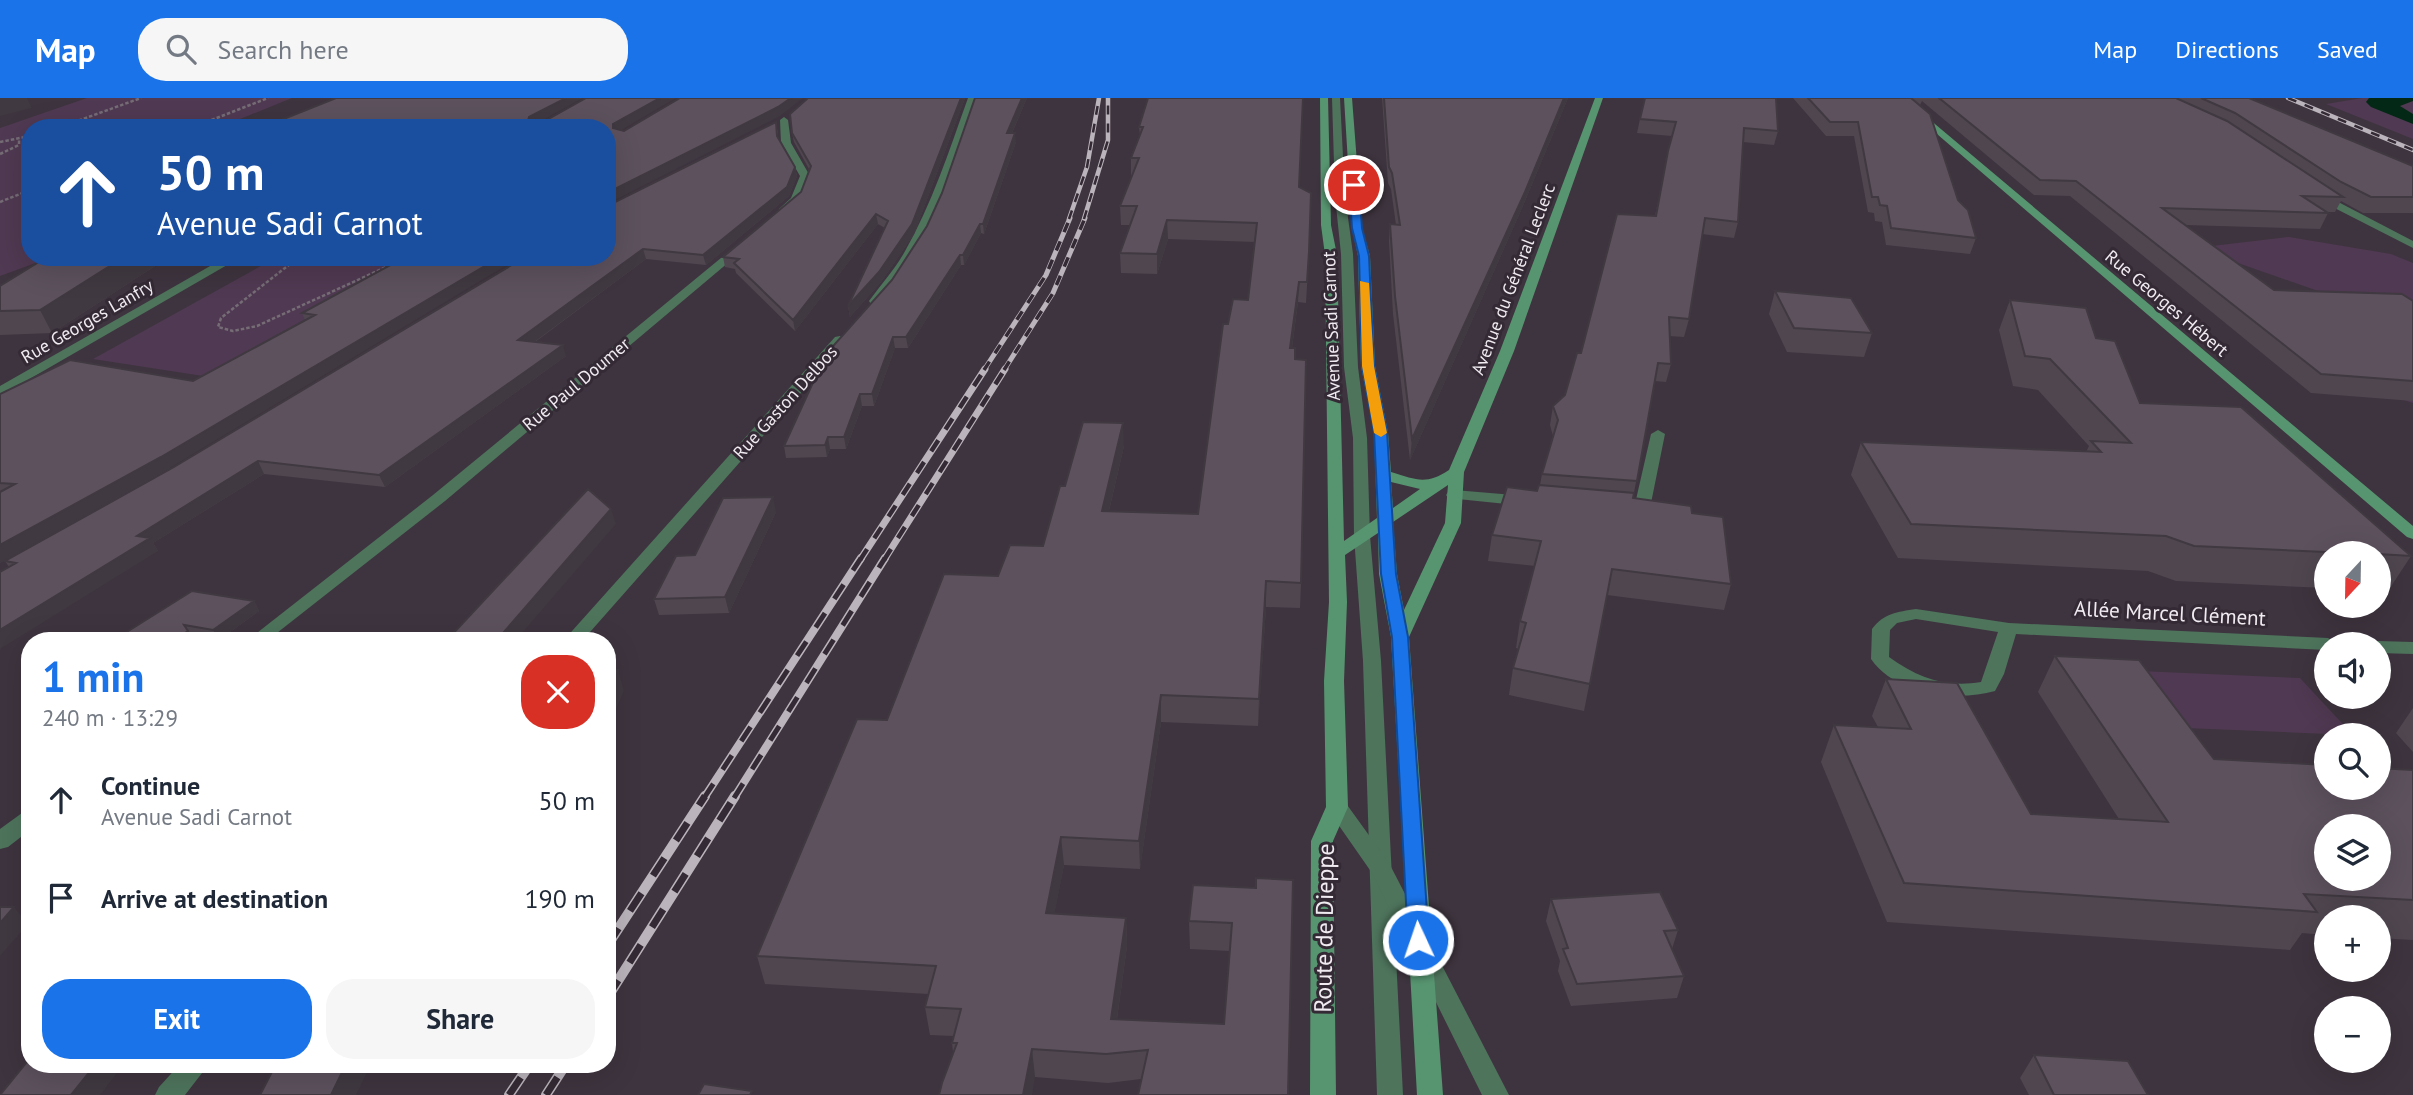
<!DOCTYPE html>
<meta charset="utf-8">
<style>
:root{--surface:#fff;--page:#f6f6f7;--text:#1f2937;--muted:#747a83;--accent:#1a73e8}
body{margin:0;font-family:"PT Sans",sans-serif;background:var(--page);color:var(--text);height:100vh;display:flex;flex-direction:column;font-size:26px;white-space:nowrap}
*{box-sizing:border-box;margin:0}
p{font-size:23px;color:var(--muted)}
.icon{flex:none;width:38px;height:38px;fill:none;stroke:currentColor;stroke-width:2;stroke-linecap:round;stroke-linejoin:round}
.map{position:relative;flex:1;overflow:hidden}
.details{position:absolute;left:21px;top:534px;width:595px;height:441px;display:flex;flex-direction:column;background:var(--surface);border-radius:28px;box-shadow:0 7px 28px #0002}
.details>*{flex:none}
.top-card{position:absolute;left:21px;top:21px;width:595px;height:147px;border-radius:28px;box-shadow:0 7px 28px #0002;background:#1a4fa0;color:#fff;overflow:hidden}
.needle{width:46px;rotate:202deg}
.buttons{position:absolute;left:2314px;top:443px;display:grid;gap:14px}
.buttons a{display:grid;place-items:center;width:77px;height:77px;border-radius:50%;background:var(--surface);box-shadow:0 7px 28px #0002;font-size:35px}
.pin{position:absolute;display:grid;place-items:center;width:60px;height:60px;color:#fff;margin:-30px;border:4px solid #fff;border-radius:50%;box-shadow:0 2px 7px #0007}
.me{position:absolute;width:77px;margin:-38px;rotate:357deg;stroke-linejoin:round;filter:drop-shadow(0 0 5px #0008)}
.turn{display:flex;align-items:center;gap:24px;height:147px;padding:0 21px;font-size:32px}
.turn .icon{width:91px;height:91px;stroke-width:2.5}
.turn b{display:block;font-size:49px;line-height:60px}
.round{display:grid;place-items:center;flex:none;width:74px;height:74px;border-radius:28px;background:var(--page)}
.overview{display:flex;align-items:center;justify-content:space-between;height:119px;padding:0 21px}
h1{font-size:42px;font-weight:600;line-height:52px;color:var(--accent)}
.button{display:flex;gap:14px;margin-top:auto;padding:14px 21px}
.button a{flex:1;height:80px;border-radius:28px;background:var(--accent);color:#fff;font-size:28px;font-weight:600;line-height:80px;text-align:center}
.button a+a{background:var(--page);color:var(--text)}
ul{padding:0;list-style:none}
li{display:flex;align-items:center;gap:21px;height:98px;padding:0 21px}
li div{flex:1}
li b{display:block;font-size:26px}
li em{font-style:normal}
header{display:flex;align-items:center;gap:42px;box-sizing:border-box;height:98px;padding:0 35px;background:var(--accent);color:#fff}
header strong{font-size:33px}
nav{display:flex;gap:38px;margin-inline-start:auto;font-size:24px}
.search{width:490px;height:63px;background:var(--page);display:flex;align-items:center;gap:18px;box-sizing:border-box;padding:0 24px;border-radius:28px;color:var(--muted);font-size:26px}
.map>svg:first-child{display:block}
.green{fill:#503952}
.water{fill:#042816}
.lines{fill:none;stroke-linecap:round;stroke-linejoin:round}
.path{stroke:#756c76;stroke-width:2.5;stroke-dasharray:3.5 2;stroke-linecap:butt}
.lane{fill:#4e745c;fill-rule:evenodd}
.street{fill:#4e745c;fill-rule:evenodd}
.secondary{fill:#579570;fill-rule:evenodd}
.rail-far4-casing{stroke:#bbb4bc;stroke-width:4.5}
.rail-far3-casing{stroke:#bbb4bc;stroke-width:5}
.rail-far2-casing{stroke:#bbb4bc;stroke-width:7}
.rail-far1-casing{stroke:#bbb4bc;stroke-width:8}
.rail-casing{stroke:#bbb4bc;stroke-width:10}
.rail-far4{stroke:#342a35;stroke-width:2.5;stroke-dasharray:9;stroke-linecap:butt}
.rail-far3{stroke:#342a35;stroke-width:3.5;stroke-dasharray:10;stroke-linecap:butt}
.rail-far2{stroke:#342a35;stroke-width:4.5;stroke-dasharray:13;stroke-linecap:butt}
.rail-far1{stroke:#342a35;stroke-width:5;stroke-dasharray:17;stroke-linecap:butt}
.rail{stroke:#342a35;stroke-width:7;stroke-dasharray:21;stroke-linecap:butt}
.wall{fill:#4f4650}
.shaded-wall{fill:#403941}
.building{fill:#5c515d;stroke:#403941;stroke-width:2;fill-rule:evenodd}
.route{fill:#1a73e8;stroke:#114b97;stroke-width:2}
.slow{fill:#f59e0b}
.labels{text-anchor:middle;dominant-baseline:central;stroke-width:6;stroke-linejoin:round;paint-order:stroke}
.far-street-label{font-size:18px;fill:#f0eaf1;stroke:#342a35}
.street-label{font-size:21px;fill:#f0eaf1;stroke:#342a35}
.near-street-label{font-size:24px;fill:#f0eaf1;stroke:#342a35}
</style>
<header>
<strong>Map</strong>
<div class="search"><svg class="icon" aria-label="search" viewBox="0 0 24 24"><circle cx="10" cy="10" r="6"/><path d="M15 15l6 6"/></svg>Search here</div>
<nav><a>Map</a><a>Directions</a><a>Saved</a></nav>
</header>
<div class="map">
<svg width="2413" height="997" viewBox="0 0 2413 997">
<rect width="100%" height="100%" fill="#3e343f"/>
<path class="green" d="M87 0H292L218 30H30V159H52L0 178V30Z
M2362 0H2413V41L2326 6Z
M2289 139 2391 156 2413 165V305L2347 284 2344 202 2195 150Z
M277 159H515L393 173 203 278 93 261Z
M2140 573 2300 580 2353 637 2185 630Z"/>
<path class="water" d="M2369 0H2413V3L2400 8 2413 16V26L2371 9 2366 4Z"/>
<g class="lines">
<path class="path" d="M58 30 141 0
M191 30 268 0
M0 44 30 38
M0 56 19 47V42
M0 104 30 92
M299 159 221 220 218 229 233 233 257 228 386 169H393"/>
<path class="lane" d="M1332 0H1340L1345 98 1353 156 1358 269 1367 340 1370 438 1381 563 1403 997H1377L1363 563 1354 438 1353 340 1344 269 1341 156 1335 98Z
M1658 332 1665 336 1650 410 1642 415H1622L1620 412 1622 409 1635 406 1651 336Z
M1454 392 1527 398 1535 403 1527 408 1448 400 1446 397 1448 394Z"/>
<path class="street" d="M968 0H976C952 74 928 144 879 206H871L869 203C881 187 894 172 904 155 932 106 949 53 968 0Z
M784 19 788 22 791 45 810 78 800 103 784 114 779 111 791 100 800 78 781 45 780 22Z
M2313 95H2321L2413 143V150L2313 99Z
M738 146 748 148 445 403 268 542H248L433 397Z
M226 159H241L0 298V288Z
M840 238 846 242 845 245 583 542H564L835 239Z
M1916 511 2009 525 2328 540 2337 546H2326V552L2016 536 2004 576 1995 593C1956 604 1896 597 1871 561L1872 531C1884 515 1897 514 1916 511ZM1916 521 1998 534 1981 584C1946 590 1918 580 1889 559L1890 532 1897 525Z
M2378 543 2413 544V556L2378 555V546H2371Z
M1337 701 1345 704 1389 765 1509 997H1482L1372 775 1326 709 1329 704Z
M30 712V732L8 749 0 751V731L22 715Z
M180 966H209L185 997H155L159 989Z"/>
<path class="secondary" d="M1320 0H1328L1331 127 1337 157 1344 443 1377 420 1374 335 1361 268 1358 158 1352 130 1344 0H1352L1362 130 1370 158 1375 268 1388 335 1391 374C1417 382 1426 387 1449 372L1500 253 1595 0H1603L1514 253 1464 374 1461 425 1409 539 1443 997H1417L1391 539 1379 476 1378 435 1345 457 1347 504 1344 583 1348 709 1333 743 1336 997H1310L1311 743 1326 709 1324 583 1329 504 1325 157 1321 127ZM1391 384 1420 391 1393 410ZM1448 387 1445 425 1404 512 1397 476 1393 424Z
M1895 0H1904L2413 428V441L2407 439Z"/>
<g class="rail-far4-casing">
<path id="rail-far4" d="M2288 0 2413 52
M1069 121 1087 69 1099 0
M1084 121 1108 42V0"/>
</g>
<g class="rail-far3-casing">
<path id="rail-far3" d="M984 272 1046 177 1070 120
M1004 272 1053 195 1085 120"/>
</g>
<g class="rail-far2-casing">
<path id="rail-far2" d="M860 462 985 271
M884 462 1005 271"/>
</g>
<g class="rail-far1-casing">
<path id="rail-far1" d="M704 700 861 460
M734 700 885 460"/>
</g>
<g class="rail-casing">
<path id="rail" d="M607 848 705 698
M607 900 735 698
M509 997 530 966
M546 997 566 966"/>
</g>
<use href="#rail-far4" class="rail-far4"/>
<use href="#rail-far3" class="rail-far3"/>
<use href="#rail-far2" class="rail-far2"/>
<use href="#rail-far1" class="rail-far1"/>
<use href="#rail" class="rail"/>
</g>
<path class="wall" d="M808 0H965L914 136 881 184 850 219 848 208 885 130 878 126 795 233 736 175 735 171 725 169 723 159 801 94 809 71 794 44 792 35Z
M1027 0 1012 35 1016 44 984 136 981 135 964 167H961L908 250H895L874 308H862L846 351H830L827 359 786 360 784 348 927 128 942 95Z
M1148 0 1299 89 1309 154 1306 205 1298 204 1292 250 1295 261 1301 485 1300 510 1266 509 1258 628 1161 624 1140 771 1064 767 1054 816 1126 820 1127 848 1117 921 1224 926 1230 853 1190 851 1189 823 1256 790 1288 997 1141 981 1108 985 1035 979 953 954 952 945 953 938 930 937 925 909 928 896 765 886 757 858 887 622 998 478 1043 448 1065 388 1124 348 1109 413 1198 416 1228 226 1248 202 1255 144 1168 141 1157 176 1121 175 1120 155 1130 127H1121L1120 108 1132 78H1131V60L1140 37 1139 29Z
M1382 0H1568L1522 110 1410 362 1393 216 1389 143 1390 126 1396 127 1391 91 1388 85Z
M1793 0H2249L2413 68V115H2363L2341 103 2335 114H2327L2328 115 2320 131 2185 127 2274 192 2413 203V303L2311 295 2070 98 2034 97 1922 3 1920 7 1958 102 1976 140 1970 156 1886 147 1882 124 1875 123 1874 115 1868 114 1854 38H1826Z
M1640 21 1778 33 1774 47 1743 44 1738 124 1734 140 1702 136 1689 221 1684 239 1669 238 1671 266 1666 284 1655 283 1633 400 1692 415 1731 486 1724 512 1607 497 1584 613 1509 597 1513 570 1519 551 1516 550 1520 523 1535 468 1488 463 1492 437 1537 393 1540 387 1542 376 1553 338 1550 327 1553 308 1565 297 1581 255 1655 118 1672 38 1637 35Z
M778 32V39L795 69 797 78 789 98 706 167 646 161 535 244 566 258 385 389 264 376 153 445 158 453 9 469 5 463Z
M47 159H169L52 235 0 237V188Z
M405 159 168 371 0 465V296L193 283 305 222 302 215Z
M1775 193 1872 235 1864 259 1787 254 1769 216Z
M2010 202 2096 240 2140 305 2411 458 2388 493H2378V455H2326V490L2176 483 2148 473 1898 460 1851 377 1861 344 2086 354 2089 348 2038 292 2013 288 1999 232Z
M776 414 729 515 659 517 654 501 695 457Z
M254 503 259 513 219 542 190 537 114 542Z
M2055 558 2214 661 2413 672V842L2378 840V819H2326V837L2302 835 2290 852 1887 824 1821 664 1834 627 1878 629 1872 618 1886 581 2031 716 2119 721 2038 594Z
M2413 610V654L2396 635Z
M1551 801 1678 832 1672 851 1684 878 1677 900 1571 908 1558 873 1560 863 1546 823Z
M2034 957 2148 997H2029L2020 980Z"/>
<path class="shaded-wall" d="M0 0H27L32 10 0 18Z
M566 0H583L532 28 528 23 529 19Z
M660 0H676L616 35 613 30V26Z
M791 0H803L780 18 607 106V95Z
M961 0H965L914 136 881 184 850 219 848 208Z
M1022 0H1027L1008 44 1007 35Z
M1564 0H1568L1522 110 1410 362 1412 341Z
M1015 35 1016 44 984 136 983 126Z
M795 69 797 78 789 98 706 167 703 157Z
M876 116 878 126 795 233 793 222Z
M1167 122 1168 141 1157 176V156Z
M980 126 981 135 964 167 963 157Z
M643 151 646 161 522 253 518 242Z
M960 157 961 167 908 250 906 239Z
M124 159H169L52 235 40 212Z
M500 159H520L168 371 0 465V447Z
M1299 184 1298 204 1289 272 1290 250Z
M893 239 895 250 874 308 872 296Z
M563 247 566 258 385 389 379 377Z
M860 296 862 308 846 351 844 339Z
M1123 325 1124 348 1103 438 1102 413Z
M828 339 830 351 827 359 825 347Z
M258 363 264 376 153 445 158 453 0 551V532L137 438Z
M773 399 776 414 729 515 725 499Z
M611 411 616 426 516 542H497Z
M1266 483V509L1258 628 1259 601Z
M254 503 259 513 219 542 213 532Z
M188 533 193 542H174Z
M618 572 624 593 607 631V594Z
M1161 597V624L1140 771 1139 743Z
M1061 739 1064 767 1049 844 1046 815Z
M14 809 28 826 0 858V825Z
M1126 820 1127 848 1113 949 1111 921Z
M1032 951 1035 979 1032 997H1023Z
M96 966H124L100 997H71Z
M346 966H371L356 997H331Z"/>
<path class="building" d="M336 0H566L529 19 528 23 543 24 586 0H660L613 26V30L624 33 680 0H791L778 9 607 95V30H261Z
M808 0H961L912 126 879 174 848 208 888 123 876 116 793 222 734 165 739 161 723 159 801 94 811 68 792 35 790 16Z
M975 0H1022L1007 35H1015L983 126H980L963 157H960L906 239H893L872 296H860L844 339H828L825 347 784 348 826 256 892 182 927 128 942 95Z
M1148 0H1303L1299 89 1311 95 1309 154 1307 184H1299L1290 250H1295V261L1306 262 1301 485 1266 483 1259 601 1161 597 1139 743 1061 739 1046 815 1126 820 1111 921 1224 926 1232 825 1189 823 1193 787 1256 790V780L1293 782 1288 997H1138L1148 952 1106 956 1032 951 1023 997H939L942 985 957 945H952L961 911 925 909 936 868 757 858 857 621 887 622 944 476 998 478 1010 447 1043 448 1060 388H1065L1083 324 1123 325 1102 413 1198 416 1223 226H1228L1233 201 1248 202 1257 125 1167 122 1157 156 1120 155 1137 108H1120L1139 60H1131L1143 29H1139Z
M1384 0H1564L1525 94 1412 341 1395 198 1390 126 1400 127 1392 75 1389 69Z
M1645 0H1776L1778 33 1744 30 1738 124 1705 120 1689 221 1669 219 1671 266 1658 265 1637 383 1542 376 1558 322 1553 308 1565 297 1577 255H1581L1617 116 1656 118 1668 53 1676 24 1640 21Z
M1808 0H1911L1930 16 1958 102 1968 112 1976 140 1891 130 1887 108 1880 107 1878 99H1872L1858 24H1830Z
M1939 0H2176L2227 23 2343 99 2302 98 2328 115 2162 110 2274 192 2402 196 2413 203V283L2321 276 2076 83 2040 82Z
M2201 0H2249L2413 68V99H2371L2341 84 2235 15Z
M776 24 777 38 795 69 787 89 703 157 643 151 518 242 563 247 379 377 258 363 137 438 150 440 0 532V474L16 465 5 463 174 369 525 159H607V108Z
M47 159H124L40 212 0 213V188Z
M405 159H500L161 359 0 447V394L15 386 0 385V296L70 262 193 283 315 217 302 215Z
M1775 193 1851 200 1872 235 1794 230Z
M2010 202 2086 210 2096 240 2115 243 2140 305 2241 309 2411 458 2378 456V455H2348L2194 448 2166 438 1911 426 1861 344 2101 354 2091 343 2131 345 2050 261 2025 258Z
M1539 387 1634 395 1633 400 1691 408 1692 415 1723 419 1731 486 1612 471 1590 586 1513 570 1526 525 1520 523 1541 443 1492 437 1507 389 1537 393Z
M588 391 611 411 497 542H447Z
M773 399 725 499 654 501 676 458 695 457 723 400Z
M192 493 254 503 213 532 184 527 188 533 174 542H114Z
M2055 558 2139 562 2214 661 2326 667V690H2378V670L2413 672V802L2304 796 2317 814 1904 785 1834 627 1911 631 1886 581 1957 585 2031 716 2168 724ZM2326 728H2378V780H2326Z
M607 572H618L607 594Z
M1660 794 1678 832 1664 833 1684 878 1577 886 1563 851 1568 850 1551 801Z
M0 809H14L0 825Z
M2034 957 2128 963 2148 997H2054Z
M30 960V966H96L71 997H0Z
M276 966H346L331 997H260Z
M704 986 752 993 750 997H698Z"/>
<path class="route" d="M1354 84 1359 87 1362 130 1369 158 1374 268 1387 334 1396 476 1408 539 1429 842 1426 848 1418 850 1411 848 1408 842 1392 539 1381 476 1374 334 1362 268 1359 158 1352 130 1349 87Z"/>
<path class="slow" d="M1360 183 1369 185 1374 268 1387 335 1381 339 1374 335 1362 268Z"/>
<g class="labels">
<g class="far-street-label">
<text transform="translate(1513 181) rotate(-69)">Avenue du Général Leclerc</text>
<text transform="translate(2167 205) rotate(40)">Rue Georges Hébert</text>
<text transform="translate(87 223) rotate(-30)">Rue Georges Lanfry</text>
<text transform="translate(1331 228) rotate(-92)">Avenue Sadi Carnot</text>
<text transform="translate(576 286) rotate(-40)">Rue Paul Doumer</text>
<text transform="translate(785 304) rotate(-48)">Rue Gaston Delbos</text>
</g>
<g class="street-label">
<text transform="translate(2170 515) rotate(3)">Allée Marcel Clément</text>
</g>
<g class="near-street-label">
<text transform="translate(1324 830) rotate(-89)">Route de Dieppe</text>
</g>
</g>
</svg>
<div class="buttons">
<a><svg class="needle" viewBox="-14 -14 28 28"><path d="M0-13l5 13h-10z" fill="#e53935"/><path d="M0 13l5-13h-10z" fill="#747a83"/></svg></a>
<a><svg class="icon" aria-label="sound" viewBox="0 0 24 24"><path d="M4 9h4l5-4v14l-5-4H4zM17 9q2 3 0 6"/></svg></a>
<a><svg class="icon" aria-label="search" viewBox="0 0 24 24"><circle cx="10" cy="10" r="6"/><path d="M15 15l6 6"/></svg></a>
<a><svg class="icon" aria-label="layers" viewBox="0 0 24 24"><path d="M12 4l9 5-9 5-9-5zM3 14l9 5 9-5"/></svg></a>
<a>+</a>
<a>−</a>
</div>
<div class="pin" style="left:1354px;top:87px;background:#d93025"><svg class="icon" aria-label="arrive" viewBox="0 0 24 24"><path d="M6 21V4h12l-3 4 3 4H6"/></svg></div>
<svg class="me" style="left:1418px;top:842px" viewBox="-20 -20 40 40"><circle r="17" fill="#1a73e8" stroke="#fff" stroke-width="3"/><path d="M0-11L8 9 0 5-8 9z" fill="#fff"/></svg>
<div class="top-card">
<div class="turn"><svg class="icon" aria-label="ahead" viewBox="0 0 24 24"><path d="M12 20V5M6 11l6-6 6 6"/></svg><div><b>50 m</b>Avenue Sadi Carnot</div></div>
</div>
<section class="details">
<div class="overview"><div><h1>1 min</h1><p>240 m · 13:29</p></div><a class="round" style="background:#d93025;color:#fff"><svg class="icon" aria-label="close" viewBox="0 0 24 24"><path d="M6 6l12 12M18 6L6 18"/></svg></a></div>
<ul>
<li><svg class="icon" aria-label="ahead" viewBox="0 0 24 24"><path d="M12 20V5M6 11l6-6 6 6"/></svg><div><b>Continue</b><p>Avenue Sadi Carnot</p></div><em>50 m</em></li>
<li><svg class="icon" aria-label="arrive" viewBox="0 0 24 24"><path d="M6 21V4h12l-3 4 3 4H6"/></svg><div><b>Arrive at destination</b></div><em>190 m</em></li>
</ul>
<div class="button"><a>Exit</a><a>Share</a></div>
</section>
</div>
